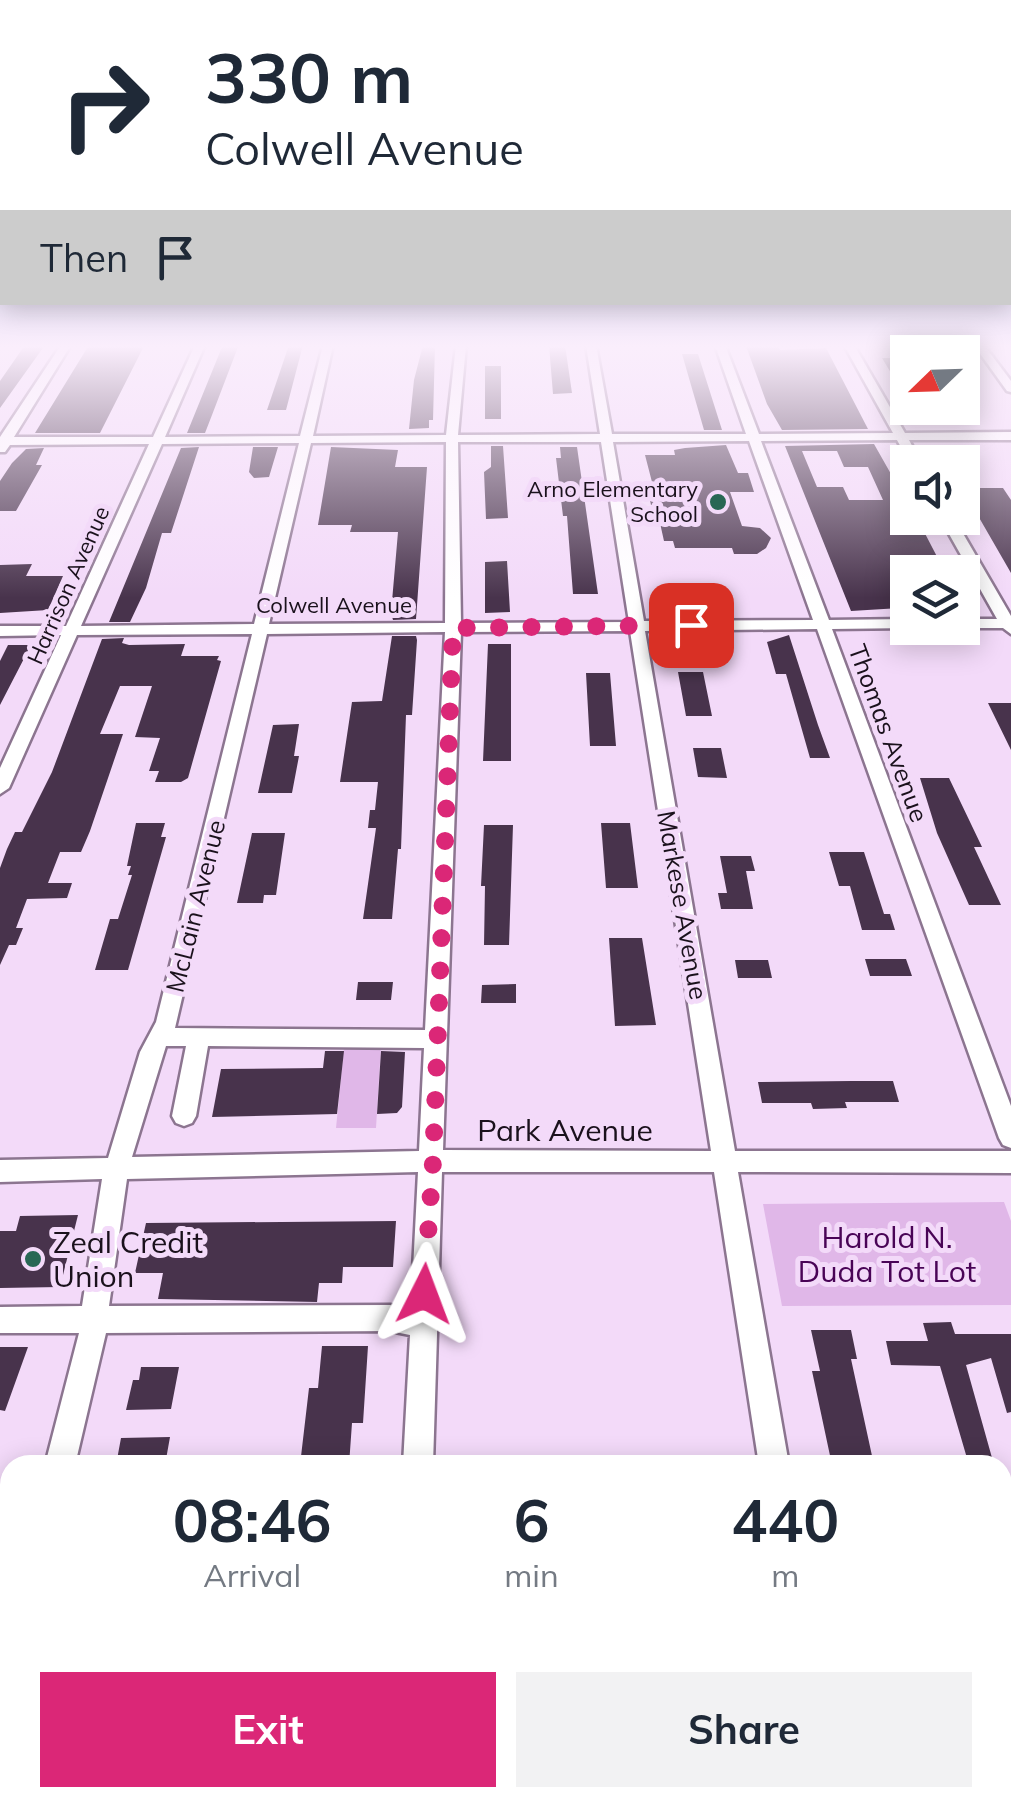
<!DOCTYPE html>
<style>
:root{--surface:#fff;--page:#f2f2f3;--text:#1f2937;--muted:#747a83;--accent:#db2777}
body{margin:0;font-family:Mulish,sans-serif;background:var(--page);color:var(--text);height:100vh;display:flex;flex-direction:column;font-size:38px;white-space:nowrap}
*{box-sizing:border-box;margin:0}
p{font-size:32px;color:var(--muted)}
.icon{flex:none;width:55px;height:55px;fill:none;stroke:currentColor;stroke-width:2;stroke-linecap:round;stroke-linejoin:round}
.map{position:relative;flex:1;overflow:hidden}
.side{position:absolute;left:0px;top:1455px;width:1012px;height:352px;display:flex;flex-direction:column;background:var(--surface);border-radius:30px 30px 0 0;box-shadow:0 5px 25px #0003}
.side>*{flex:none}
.guide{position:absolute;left:0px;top:0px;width:1012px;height:305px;box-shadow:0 5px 25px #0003;background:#fff;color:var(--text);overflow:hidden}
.needle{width:65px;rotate:247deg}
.buttons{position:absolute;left:890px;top:335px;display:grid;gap:20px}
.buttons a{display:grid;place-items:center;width:90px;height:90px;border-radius:0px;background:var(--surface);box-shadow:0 5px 25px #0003;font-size:50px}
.pin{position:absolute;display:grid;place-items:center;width:85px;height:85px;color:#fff;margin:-42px;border-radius:20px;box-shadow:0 5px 15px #0006}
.me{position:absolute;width:110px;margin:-55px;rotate:3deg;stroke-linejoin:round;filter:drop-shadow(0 0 8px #0008)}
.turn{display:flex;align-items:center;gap:35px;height:210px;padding:0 40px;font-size:45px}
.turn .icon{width:130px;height:130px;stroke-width:2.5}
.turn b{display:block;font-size:70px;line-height:85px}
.then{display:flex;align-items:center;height:95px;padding:0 40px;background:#0003;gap:20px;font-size:38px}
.eta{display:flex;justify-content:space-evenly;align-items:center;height:170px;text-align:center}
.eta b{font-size:60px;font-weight:700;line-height:70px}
.button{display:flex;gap:20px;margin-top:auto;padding:20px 40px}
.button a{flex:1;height:115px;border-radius:0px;background:var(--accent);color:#fff;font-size:40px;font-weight:700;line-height:115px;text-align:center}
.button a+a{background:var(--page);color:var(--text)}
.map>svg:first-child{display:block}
.green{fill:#e0b7e8}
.building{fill:#48334c;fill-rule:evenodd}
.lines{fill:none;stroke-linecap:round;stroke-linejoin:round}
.minor-casing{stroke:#8c7590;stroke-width:5}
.minor{fill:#fff;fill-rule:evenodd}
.route{stroke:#db2777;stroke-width:18;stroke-dasharray:0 32.4}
.poi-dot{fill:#286754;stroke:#f3daf9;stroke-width:4}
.labels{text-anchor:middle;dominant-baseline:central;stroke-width:10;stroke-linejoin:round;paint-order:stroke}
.far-poi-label{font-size:22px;fill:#1a111c;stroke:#f3daf9;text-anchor:end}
.far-street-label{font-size:22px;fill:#1a111c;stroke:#f3daf9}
.street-label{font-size:25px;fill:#1a111c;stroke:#f3daf9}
.near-street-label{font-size:30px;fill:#1a111c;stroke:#f3daf9}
.near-park-label{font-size:30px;fill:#490456;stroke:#f3daf9}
.near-poi-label{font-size:30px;fill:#1a111c;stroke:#f3daf9;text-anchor:start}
</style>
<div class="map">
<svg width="1011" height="1806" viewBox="0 0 1011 1806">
<rect width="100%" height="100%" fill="#f3daf9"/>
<path class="green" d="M381 1046 376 1128H336L344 1048Z
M1004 1202 1011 1221V1305L782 1306 763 1204Z"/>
<path class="building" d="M25 345H45L0 408V381Z
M89 345 144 346 100 433H35Z
M289 345H303L286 410H267Z
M423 345H435L433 420H429V428L409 429 414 380Z
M549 345H565L572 393 553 394Z
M746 346H778L780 350 826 348 868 429 782 430 767 404Z
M222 347H238L212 415 205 433H187Z
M682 354H698L722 430H704Z
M882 358H908V402L894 378Z
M485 366H501V419H485Z
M874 444 908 504V518L919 522 945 572H908V595H894L900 608 851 611 785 446ZM802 451H837L844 467H868L883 500H849L843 487H817Z
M726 445 738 473H748L754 492H730L742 526 760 528 771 538 766 548 757 554H734L732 548H675L673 541H664L656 505H651L650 500H636L632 483 652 482 645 455H675L674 450 685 448Z
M491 446H503L508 518 486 519 484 472 491 467Z
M199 447 171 533H162L146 588 130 622H109L181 448Z
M253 447H278L269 477 254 478 249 472Z
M331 447 398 450 395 467H427L416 619 393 620 391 613 398 532H350L352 525H318Z
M560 447H577L598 594H573L567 516H563L556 458H561Z
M44 448 36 465H42L16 511H0V481L12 463 26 449Z
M962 488H1003L1011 500V573Z
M507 561 510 612 485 613V562Z
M32 564 26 576H63L48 610 0 613V565Z
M789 635 818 725 830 758H810L786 674H776L767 642Z
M392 636H416L417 640 412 715H406L401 849H398L392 919H363L376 828H368L370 810H375L378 782H340L352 702 382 701Z
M124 638 122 643 129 645 185 644 181 656H219L217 660 221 661 188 778 181 782H155L159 771H149L160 738 135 737 152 686H120L100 734H123L90 831 81 852H60L48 883H72L67 898 27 899 16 928H23L16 945H9L0 965V868L7 849 15 832H22L52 772 102 639Z
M488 644H511V761H483Z
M8 645H31L0 705V661Z
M678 672H703L712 716H686Z
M586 673H610L616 746H590Z
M988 703H1011V750Z
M299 724 294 756H299L292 793H258L273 725Z
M693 748H721L727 778 698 777Z
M920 778H949L982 847H974L1001 905H969L937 833Z
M136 823H165L161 837H166L128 970H95L110 919H118L132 875H128L131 866H127Z
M601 823H630L638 888H606Z
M484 825H513L509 945H484L485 886H481Z
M252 833H285L276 895H264L263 903H237Z
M829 852H864L884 914H890L895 930H862L850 886H839Z
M720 856H751L755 871H746L753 909H721L718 893H727Z
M609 938H642L656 1025 615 1026Z
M865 959H906L912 976H870Z
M735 960H768L772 978H738Z
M358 982H393L391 1000H356Z
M516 984V1003H481L482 985Z
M325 1051H344L337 1114 212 1117 221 1069 323 1068Z
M381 1051 405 1052 402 1107 397 1113 377 1114Z
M851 1081H893L899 1102H845L847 1108 813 1109 811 1103H762L758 1082Z
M78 1215 60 1287 0 1288V1231H16L20 1216Z
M396 1221 393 1267H343L342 1283H319L317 1302 158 1299 163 1273H135L146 1223Z
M951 1322 955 1334H1011V1412L1007 1413 991 1358 966 1365 994 1465H969L940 1366 891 1365 886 1341H928L923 1323Z
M811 1330H851L857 1359H851L874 1465H832L812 1371H820Z
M322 1346H368L363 1423H352L349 1465H300L309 1388H318Z
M0 1347H28L5 1411 0 1410Z
M141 1367H179L171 1409 126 1410 133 1380H139Z
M170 1437 165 1465H116L121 1438Z"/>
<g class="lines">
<g class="minor-casing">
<path id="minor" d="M61 345H71L14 437H153L195 345H205L165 437 300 436 323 345H333L313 436 446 435 456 345H466L458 435 600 434 586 345H596L612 434H746L715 345H725L759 434 893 433 844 345H854L905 433 1011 432V440H909L921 462H909L897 440 761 441 829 620 908 619V628H912L832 629 1011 1106V1148L1003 1145 999 1138 817 629 645 631 735 1151H1011V1173L738 1172 789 1465H759L714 1172H442L433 1465H403L410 1335 390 1331 106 1333 75 1465H45L79 1333H0V1307L82 1306 102 1179 0 1182V1160L108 1158 140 1052 156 1022 252 634 77 635 9 788 0 794V768L61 635 0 636V626H66L149 444 10 445 5 452H0V437ZM749 441 813 620 644 621 613 442ZM446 442 445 623 269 624 311 443ZM458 442H601L629 622 461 623ZM299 443 254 624 81 626 162 444ZM630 631 711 1151 443 1150 461 632ZM445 632 425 1030 175 1028 267 634ZM166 1046H186L172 1116 176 1123 184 1126 192 1123 196 1116 208 1046 424 1048 419 1151 132 1157ZM418 1172 411 1309 390 1305 109 1306 127 1179Z
M974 345H984L1011 381V392L1007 391Z
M940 518H954L1011 616V634L1003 628H958H962V619H997Z
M10 1649V1718L0 1722V1653Z
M390 1798H424L425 1806H389Z
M810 1798H844L846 1806H810Z"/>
</g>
<use href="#minor" class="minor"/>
</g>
<linearGradient id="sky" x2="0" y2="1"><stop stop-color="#9ba7df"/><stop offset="0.58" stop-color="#faeefc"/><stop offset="1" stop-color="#faeefc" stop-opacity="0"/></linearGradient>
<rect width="1011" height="598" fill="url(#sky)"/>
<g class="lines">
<path class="route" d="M424 1294 433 1162 453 628 691 625"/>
</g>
<g class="poi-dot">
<circle cx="718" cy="502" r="10"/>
<circle cx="33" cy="1259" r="10"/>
</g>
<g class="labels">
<g class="far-poi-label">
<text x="698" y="489">Arno Elementary<tspan x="698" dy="25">School</tspan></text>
</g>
<g class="far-street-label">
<text transform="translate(68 585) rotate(-66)">Harrison Avenue</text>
<text x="334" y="605">Colwell Avenue</text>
</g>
<g class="street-label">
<text transform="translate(889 733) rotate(70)">Thomas Avenue</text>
<text transform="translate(683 905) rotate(80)">Markese Avenue</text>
<text transform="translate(195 906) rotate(-76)">McLain Avenue</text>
</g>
<g class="near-street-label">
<text x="565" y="1130">Park Avenue</text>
</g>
<g class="near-park-label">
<text x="887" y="1237">Harold N.<tspan x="887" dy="34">Duda Tot Lot</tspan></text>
</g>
<g class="near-poi-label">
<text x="53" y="1242">Zeal Credit<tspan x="53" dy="34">Union</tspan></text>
</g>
</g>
</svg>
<div class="buttons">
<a><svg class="needle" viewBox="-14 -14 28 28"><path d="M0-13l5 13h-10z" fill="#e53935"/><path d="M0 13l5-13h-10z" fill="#747a83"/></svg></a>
<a><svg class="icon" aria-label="sound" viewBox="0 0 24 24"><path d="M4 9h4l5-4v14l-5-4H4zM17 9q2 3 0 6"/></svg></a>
<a><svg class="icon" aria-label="layers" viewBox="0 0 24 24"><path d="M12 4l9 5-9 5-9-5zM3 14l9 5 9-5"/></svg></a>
</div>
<div class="pin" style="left:691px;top:625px;background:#d93025"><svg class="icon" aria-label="arrive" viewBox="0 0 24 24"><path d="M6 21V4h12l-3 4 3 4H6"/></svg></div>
<svg class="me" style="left:424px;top:1294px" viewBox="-20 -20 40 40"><path d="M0-17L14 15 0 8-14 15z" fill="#db2777" stroke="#fff" stroke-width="4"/></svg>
<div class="guide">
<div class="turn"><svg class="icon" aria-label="right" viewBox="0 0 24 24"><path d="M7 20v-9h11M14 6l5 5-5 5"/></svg><div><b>330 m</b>Colwell Avenue</div></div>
<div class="then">Then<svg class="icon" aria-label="arrive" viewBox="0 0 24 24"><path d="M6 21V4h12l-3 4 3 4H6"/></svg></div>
</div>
<section class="side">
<div class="eta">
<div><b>08:46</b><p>Arrival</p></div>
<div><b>6</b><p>min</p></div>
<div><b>440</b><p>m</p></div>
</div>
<div class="button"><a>Exit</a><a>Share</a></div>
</section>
</div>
